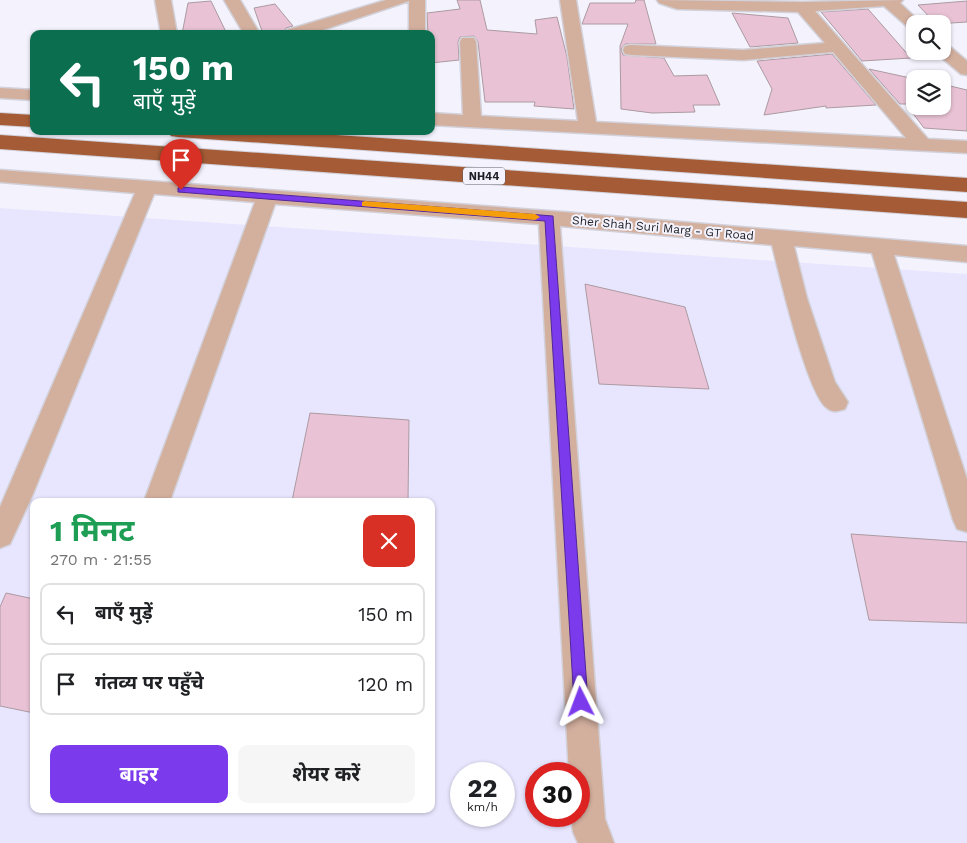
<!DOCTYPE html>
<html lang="hi">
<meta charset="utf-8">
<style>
:root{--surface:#fff;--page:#f6f6f6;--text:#202124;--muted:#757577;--line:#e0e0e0;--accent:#7c3aed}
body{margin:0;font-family:"Work Sans","Noto Sans Devanagari",sans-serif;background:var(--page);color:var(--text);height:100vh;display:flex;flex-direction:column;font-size:19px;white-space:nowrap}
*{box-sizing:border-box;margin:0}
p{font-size:16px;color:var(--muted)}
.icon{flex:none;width:28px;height:28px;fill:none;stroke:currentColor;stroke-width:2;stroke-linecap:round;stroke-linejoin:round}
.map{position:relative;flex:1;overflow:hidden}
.panel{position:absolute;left:30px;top:498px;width:405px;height:315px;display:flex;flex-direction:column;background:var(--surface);border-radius:10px;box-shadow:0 1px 4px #0004}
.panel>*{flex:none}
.banner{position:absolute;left:30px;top:30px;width:405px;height:105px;border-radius:10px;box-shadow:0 1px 4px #0004;background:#0b6e4f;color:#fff;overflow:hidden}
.fabs{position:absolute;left:906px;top:15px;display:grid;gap:10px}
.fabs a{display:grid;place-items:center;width:45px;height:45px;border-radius:10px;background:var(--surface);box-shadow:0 1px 4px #0004;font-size:25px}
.speed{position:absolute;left:450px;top:762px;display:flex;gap:10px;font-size:25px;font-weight:700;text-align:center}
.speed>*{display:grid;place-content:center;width:65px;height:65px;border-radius:50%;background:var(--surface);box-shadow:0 1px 4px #0004;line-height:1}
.speed small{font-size:12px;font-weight:400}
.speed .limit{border:8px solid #d22;background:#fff;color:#111}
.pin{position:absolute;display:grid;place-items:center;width:42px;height:42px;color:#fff;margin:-51px -21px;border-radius:50% 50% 50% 0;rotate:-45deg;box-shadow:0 0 5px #0007}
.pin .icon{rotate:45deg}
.me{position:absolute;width:55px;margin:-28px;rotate:357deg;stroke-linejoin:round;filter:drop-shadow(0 0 4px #0008)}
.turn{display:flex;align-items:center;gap:18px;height:105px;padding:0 20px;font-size:22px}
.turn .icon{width:65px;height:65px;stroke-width:2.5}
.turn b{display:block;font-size:35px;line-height:42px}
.round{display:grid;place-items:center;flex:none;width:52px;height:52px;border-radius:10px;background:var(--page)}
.head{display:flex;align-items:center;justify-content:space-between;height:85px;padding:0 20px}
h1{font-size:30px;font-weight:700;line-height:38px;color:#1e9e55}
.primary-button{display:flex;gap:10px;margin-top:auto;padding:10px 20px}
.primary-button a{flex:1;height:58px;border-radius:10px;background:var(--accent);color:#fff;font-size:20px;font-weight:700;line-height:58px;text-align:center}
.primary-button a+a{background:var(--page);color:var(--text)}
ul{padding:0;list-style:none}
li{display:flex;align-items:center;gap:15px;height:62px;margin:0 10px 8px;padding:0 10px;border:2px solid var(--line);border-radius:10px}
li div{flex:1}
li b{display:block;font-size:19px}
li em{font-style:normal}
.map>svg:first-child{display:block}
.built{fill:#e8e6fe;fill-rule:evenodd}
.building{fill:#e9c3d5;stroke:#ac9aa2}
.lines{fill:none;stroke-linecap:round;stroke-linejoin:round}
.minor-casing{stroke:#d2d1da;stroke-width:3}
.highway-casing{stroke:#d2d1da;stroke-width:2}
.minor{fill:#d3af9e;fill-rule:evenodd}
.highway{fill:#a55c36;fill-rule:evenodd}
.route{fill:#7c3aed;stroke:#51269a}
.slow{fill:#f59e0b}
.labels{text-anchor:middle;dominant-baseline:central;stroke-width:4;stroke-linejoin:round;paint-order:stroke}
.shield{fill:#f4f3fd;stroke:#5e5e65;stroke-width:1}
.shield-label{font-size:11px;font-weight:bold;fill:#1e1e24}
.street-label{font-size:12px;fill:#1e1e24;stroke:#f4f3fd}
</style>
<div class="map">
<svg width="967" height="843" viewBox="0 0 967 843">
<rect width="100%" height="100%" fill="#f4f3fd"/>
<path class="built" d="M0 208 967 274V843H0ZM34 501H431V809H34ZM461 774H504V816H461ZM536 774H579V816H536Z"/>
<path class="building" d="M457 0H480L487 30 537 34 535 20 557 17 567 57 574 109 534 106 535 102H485L478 42 474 36 460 37 458 42 459 60 431 63V34H428L427 13 460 9Z
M636 0H644L656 44H625L621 49 623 55 664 58 674 76 707 75 720 105H693L695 112 652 113 621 109 620 46 628 24H582L590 3H635Z
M211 1 227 34H182L188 3Z
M967 1V22L936 24 918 5Z
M275 4 293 26 286 28 283 34H263L254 8Z
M868 9 911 58 862 61 821 12Z
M732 13 788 18 798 43 750 47Z
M832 54 876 105 826 108V106L764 115 772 89 757 61Z
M869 69 915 79V106H942V84L967 90V131L924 128 906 104H900Z
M585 284 685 307 709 389 599 384Z
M310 413 409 420 408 501H292Z
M851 534 967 542V623L869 620Z
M6 593 34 599V713L0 706V607Z"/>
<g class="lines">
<g class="minor-casing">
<path id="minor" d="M155 0H171L177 34H161Z
M224 0H240L260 34H244Z
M386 0H425V34H409V1L311 34H285L287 30Z
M560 0H576L596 122 906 138 833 52 743 60 631 55 625 54 623 50 625 46 631 45 743 50 825 43 798 12 677 9 659 3 657 0 803 2 903 0 900 3 922 24H915V30L909 28 884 6 815 11 928 139 967 141V153L431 125V113L463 115 460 42 462 38H474L476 42 481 116 578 121Z
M942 44 948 45 967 61V75L961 74 936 53 942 51Z
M0 88 34 90V100L0 98Z
M0 170 563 212 967 246V262L894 255 967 479V532L957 529 953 520 872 253 794 246 807 298 835 382 848 402 845 409C838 411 833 413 827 408 807 394 779 273 772 245L560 226 605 819 614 843H578L573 832 571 816H579V774H569L539 224 275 204 170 501H144L255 202 154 194 33 494 10 544 0 548V507L135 193 0 182Z"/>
</g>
<g class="highway-casing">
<path id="highway" d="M0 113 34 115V127L0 125Z
M168 131H277L967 178V192L178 137 171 136Z
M0 135 967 202V218L0 149Z"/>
</g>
<use href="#minor" class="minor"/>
<use href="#highway" class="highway"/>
</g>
<path class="route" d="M181 187 553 216 588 702 586 707 581 709 576 707 574 702 545 221 178 192V188Z"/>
<path class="slow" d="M365 201 535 214 540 217 535 220 362 206V202Z"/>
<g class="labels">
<rect class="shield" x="463" y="167.5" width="42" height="17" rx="4"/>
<g class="shield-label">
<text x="484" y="176">NH44</text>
</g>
<g class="street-label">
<text transform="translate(663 228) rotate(5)">Sher Shah Suri Marg - GT Road</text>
</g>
</g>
</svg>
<div class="fabs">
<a><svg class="icon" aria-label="search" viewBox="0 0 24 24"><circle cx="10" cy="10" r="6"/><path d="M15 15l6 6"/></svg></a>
<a><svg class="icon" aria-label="layers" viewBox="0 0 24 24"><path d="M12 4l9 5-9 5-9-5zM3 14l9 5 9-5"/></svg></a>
</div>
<div class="speed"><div>22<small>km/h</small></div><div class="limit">30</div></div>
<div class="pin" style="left:181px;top:190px;background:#d93025"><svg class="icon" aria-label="arrive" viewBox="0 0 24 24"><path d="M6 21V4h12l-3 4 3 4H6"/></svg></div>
<svg class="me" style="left:581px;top:702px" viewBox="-20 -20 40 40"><path d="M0-17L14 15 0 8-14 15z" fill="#7c3aed" stroke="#fff" stroke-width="4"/></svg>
<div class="banner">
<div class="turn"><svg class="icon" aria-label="left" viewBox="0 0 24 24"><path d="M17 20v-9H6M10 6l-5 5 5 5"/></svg><div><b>150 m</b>बाएँ मुड़ें</div></div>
</div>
<section class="panel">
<div class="head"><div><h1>1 मिनट</h1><p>270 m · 21:55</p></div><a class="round" style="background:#d93025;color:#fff"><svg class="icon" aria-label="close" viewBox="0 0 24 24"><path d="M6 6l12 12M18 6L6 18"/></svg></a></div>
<ul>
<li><svg class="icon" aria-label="left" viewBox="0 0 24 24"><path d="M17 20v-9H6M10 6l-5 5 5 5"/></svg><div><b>बाएँ मुड़ें</b></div><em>150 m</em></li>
<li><svg class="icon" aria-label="arrive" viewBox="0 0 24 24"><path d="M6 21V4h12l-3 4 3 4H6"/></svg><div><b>गंतव्य पर पहुँचे</b></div><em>120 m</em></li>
</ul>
<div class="primary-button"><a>बाहर</a><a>शेयर करें</a></div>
</section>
</div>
